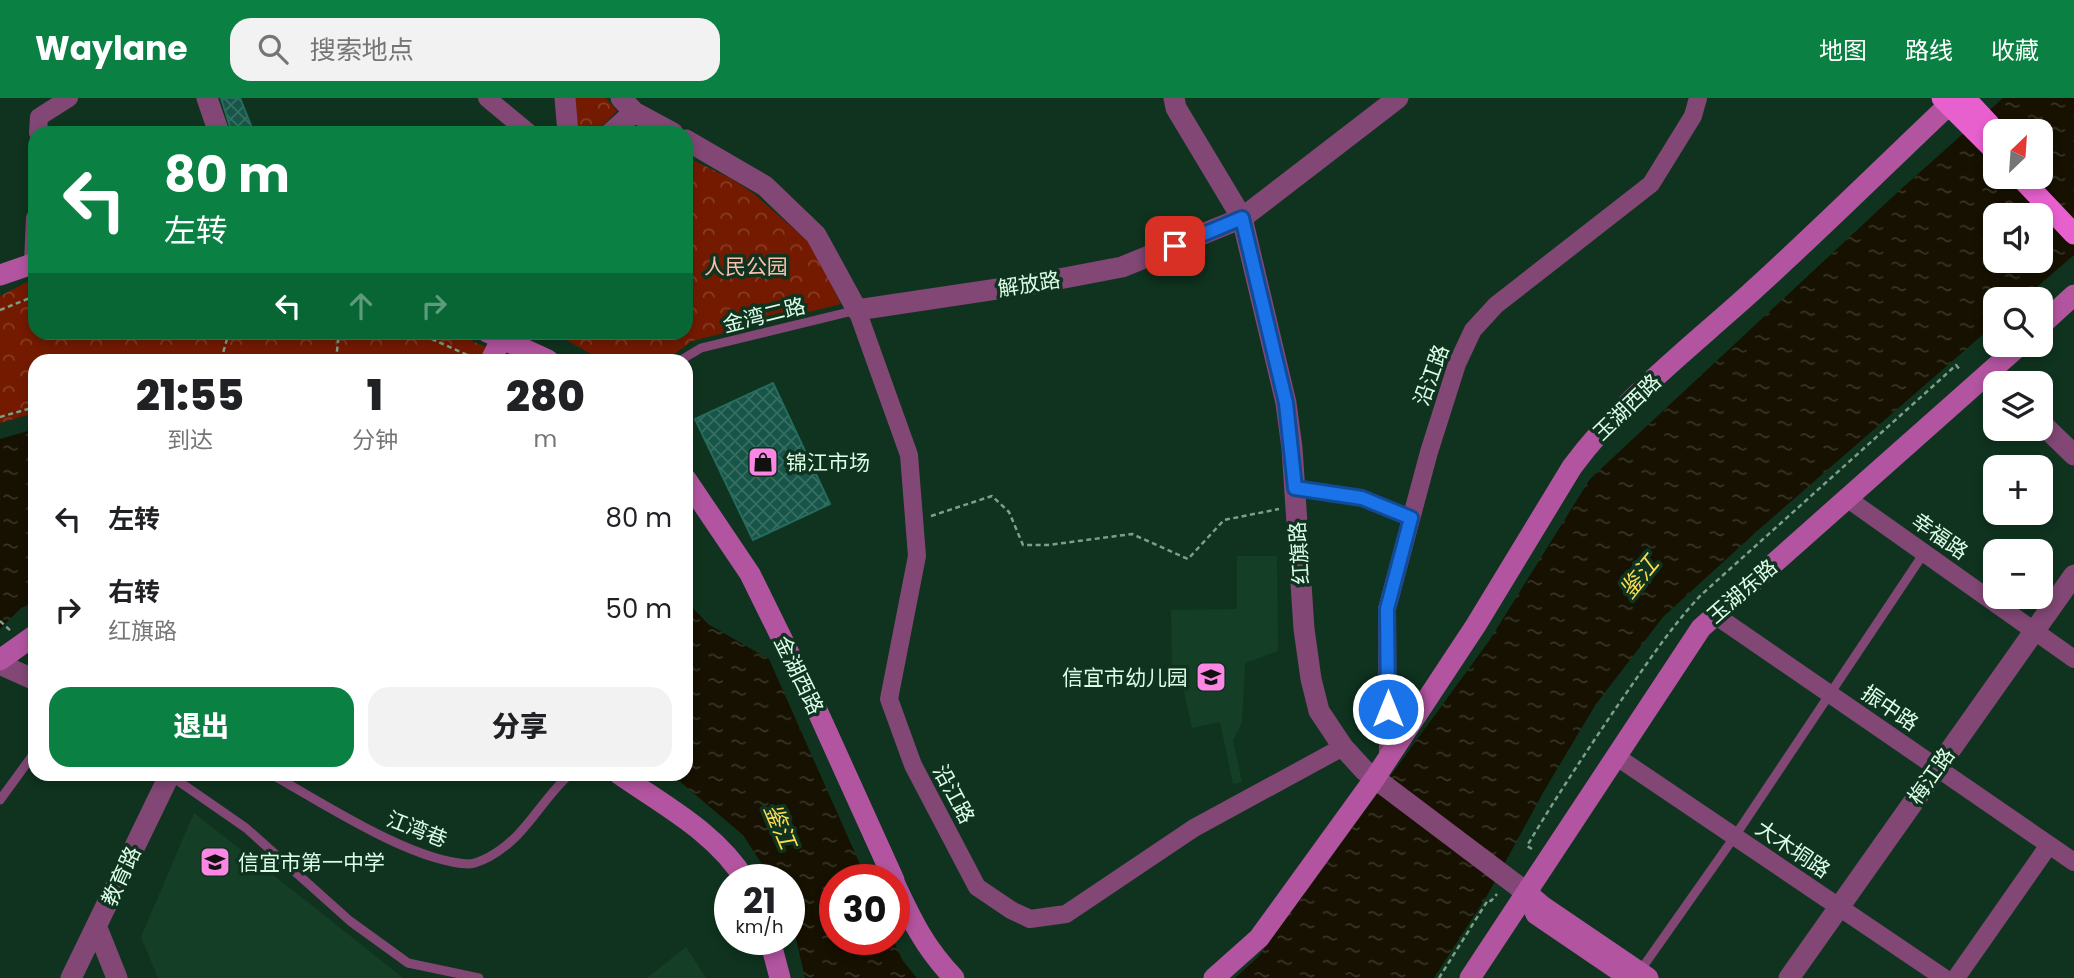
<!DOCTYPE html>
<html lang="zh">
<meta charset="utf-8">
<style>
:root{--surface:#fff;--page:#f2f2f2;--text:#202124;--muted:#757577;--accent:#0b8043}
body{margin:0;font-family:Poppins,"Noto Sans SC",sans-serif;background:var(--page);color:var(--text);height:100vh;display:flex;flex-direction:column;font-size:26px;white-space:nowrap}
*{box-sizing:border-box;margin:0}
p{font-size:23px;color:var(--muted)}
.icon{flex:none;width:38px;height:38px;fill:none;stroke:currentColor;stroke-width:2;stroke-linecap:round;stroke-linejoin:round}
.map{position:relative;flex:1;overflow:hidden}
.sheet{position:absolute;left:28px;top:256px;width:665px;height:427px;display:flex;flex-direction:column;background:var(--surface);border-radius:21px;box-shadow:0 4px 10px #0003}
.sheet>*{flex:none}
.guide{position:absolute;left:28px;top:28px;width:665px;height:214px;border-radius:21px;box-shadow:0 4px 10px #0003;background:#0b8043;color:#fff;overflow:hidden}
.needle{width:46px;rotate:25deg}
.tools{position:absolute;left:1983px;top:21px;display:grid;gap:14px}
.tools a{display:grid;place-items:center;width:70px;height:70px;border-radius:14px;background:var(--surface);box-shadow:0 4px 10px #0003;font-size:35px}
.speed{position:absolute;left:714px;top:766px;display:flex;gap:14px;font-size:35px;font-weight:700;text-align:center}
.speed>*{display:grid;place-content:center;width:91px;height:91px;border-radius:50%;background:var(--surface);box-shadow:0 4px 10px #0003;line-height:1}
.speed small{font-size:18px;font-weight:400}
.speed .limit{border:10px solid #d22;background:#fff;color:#111}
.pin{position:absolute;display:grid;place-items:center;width:60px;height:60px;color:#fff;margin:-30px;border-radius:14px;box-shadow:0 4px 10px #0006}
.me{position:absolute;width:77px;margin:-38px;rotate:0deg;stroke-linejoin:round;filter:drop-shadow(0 0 5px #0008)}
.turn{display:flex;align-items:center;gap:24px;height:147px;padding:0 21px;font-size:32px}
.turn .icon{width:91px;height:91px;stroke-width:2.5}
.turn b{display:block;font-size:49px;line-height:60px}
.lanes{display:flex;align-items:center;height:66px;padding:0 21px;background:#0003;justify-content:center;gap:35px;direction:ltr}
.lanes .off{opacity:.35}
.eta{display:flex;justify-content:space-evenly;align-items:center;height:119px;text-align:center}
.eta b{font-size:42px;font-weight:800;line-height:49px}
.cta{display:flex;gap:14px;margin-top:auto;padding:14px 21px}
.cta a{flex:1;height:80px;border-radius:21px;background:var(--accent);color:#fff;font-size:28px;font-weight:800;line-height:80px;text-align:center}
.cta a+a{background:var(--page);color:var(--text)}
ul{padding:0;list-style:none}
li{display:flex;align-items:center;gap:21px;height:91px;padding:0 21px}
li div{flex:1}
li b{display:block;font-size:26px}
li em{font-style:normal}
header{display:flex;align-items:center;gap:42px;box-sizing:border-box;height:98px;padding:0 35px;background:var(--accent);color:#fff}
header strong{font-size:33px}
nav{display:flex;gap:38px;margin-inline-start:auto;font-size:24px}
.search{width:490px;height:63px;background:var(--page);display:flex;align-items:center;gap:18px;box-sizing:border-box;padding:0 24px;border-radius:21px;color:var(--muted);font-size:26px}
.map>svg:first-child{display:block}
.built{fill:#153e27}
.park{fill:url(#park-crowns)}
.water{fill:url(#water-ripples);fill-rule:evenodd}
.building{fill:url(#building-cross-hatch);stroke:#266c5c;stroke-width:2}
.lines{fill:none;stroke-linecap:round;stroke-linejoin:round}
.path{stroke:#7c9f8a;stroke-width:2.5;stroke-dasharray:5 3.5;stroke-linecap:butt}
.service{stroke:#824775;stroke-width:9}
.minor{stroke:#824775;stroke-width:18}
.tertiary{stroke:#824775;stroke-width:21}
.secondary{stroke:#b2549f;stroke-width:21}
.trunk{stroke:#e860ce;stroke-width:21}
.route-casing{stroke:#114b97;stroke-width:18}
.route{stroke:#1a73e8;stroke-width:12}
.labels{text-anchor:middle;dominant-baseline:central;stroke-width:7;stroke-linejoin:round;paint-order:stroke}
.park-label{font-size:21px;fill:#fcbdab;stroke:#0f331f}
.street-label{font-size:21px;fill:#dbfce6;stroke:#0f331f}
.poi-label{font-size:21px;fill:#dbfce6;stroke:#0f331f;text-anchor:start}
.water-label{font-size:23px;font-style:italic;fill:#fcdc51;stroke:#0f331f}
</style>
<header>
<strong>Waylane</strong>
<div class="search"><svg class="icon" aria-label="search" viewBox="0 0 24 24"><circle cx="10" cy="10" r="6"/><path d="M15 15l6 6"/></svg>搜索地点</div>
<nav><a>地图</a><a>路线</a><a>收藏</a></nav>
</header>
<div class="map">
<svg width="2074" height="880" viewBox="0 0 2074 880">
<defs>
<pattern id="park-crowns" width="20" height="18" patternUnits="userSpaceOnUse" patternTransform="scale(1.75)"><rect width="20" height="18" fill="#741a00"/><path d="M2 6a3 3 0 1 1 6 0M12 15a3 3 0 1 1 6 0" fill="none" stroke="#873c25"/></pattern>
<pattern id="water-ripples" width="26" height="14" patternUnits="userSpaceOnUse" patternTransform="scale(1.75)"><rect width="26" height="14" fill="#161101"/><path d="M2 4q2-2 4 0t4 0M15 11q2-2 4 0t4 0" fill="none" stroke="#373526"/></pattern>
<pattern id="building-cross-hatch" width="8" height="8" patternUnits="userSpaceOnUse" patternTransform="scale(1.75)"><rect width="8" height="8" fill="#165547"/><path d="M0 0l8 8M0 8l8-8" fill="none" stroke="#376e62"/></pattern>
</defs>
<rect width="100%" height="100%" fill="#0f331f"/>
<path class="built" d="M1237 458H1277L1278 553 1245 565 1242 624 1233 642 1242 684 1233 686 1220 624 1192 630 1183 589 1172 570 1171 512 1237 511Z
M194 715 319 813 403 880H158L141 839Z
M686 849 706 880H647Z"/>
<path class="park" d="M573 0H606L617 13 596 35H579Z
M686 59 730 80 753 95 811 146 841 206 692 243 666 262H602L559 238 558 235 686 234Z
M35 180V234L454 235 516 262H35V315L0 325V198Z"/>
<path class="water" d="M2003 0H2074V157L2023 201H1995V226L1756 434 1663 519 1596 606 1544 693 1488 796 1434 880H1235L1258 859 1489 543 1590 381 1900 92ZM1995 33H2040V79H1995ZM1995 117H2040V163H1995Z
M35 331V504L21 510 0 531V341Z
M686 503 708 526 769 561 867 782H835V842H893L903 863 917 880H805L789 811V782H772L743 737 671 676H686Z"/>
<path class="building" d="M221 0H240L254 35H232Z
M773 285 830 406 753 442 695 321Z"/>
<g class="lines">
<path class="path" d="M0 212 35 198
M416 234 474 260
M221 262 229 234
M336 262 339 234
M0 319 35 309
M931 418 992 398 1009 414 1023 447H1048L1132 436 1188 461 1224 422 1279 411
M0 523 11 533
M1532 751 1527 748C1556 699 1588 651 1620 604 1646 567 1670 530 1701 497L1942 280 1956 267 1961 273
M1439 880 1488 802 1491 803 1497 796"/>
<path class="service" d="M681 262 701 250 857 212
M1296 391 1362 400 1411 420
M271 676C321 704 412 764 469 766 475 766 483 762 489 759 526 739 540 703 570 676
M171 678 246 730 350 823 408 865 479 880
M0 702 35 654
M1640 873 1735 738 1924 455"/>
<path class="minor" d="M487 0 529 35
M38 35 39 19 69 0
M33 165 35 120
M857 212 909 357 917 458 889 601 913 667 977 789 1011 812 1030 821 1066 816 1194 730 1343 649
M1848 401 2074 561
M1715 517 2074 764
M1617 659 1944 880
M1388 661 1387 511 1429 354 1457 266 1473 232 1496 207 1651 86 1693 18 1698 0
M1956 880 2049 747"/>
<path class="tertiary" d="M207 0 219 35
M565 0 568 35
M621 0 634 14 673 35
M1174 0 1176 10 1242 120 1286 305 1292 350 1304 531 1311 581 1319 613 1343 649 1364 672 1527 795
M611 35 634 14
M686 42 765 88 816 137 857 212 1038 185 1122 169 1242 120 1398 0
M1990 275 2000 285
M2040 324 2074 357
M3 559 4 568 35 582
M97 830 117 880
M71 880 170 676
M1789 880 2074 477"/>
<path class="secondary" d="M0 177 35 165
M2040 228 2074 197
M487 234 548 262
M491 262 502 240
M686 381 750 476 817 612 894 782
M0 562 35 537
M619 676C663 707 717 735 745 782
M894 784C911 821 925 850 954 880
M770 842 780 880
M1214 880 1259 840 1375 680 1476 527 1572 369C1620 304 1687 252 1747 198 1818 134 1886 66 1956 0
M1470 880 1701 530 2020 247
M1630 880 1536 816 1527 795 1542 808 1648 880"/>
<path class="trunk" d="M1942 0 1995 53
M1965 0 1990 27
M2020 79 2074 136"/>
</g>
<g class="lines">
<g class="route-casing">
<path id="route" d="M1175 148 1242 120 1286 305 1295 390 1362 400 1411 420 1387 511 1388 611"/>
</g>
<use href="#route" class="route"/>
</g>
<defs>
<g id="shop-square" transform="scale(1.575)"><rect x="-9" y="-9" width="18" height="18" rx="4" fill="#fc86e3" stroke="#0f331f"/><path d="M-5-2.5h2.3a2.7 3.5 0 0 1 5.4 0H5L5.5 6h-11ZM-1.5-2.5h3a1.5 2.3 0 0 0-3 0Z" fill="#111"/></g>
<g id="school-square" transform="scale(1.575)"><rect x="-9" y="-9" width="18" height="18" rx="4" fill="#fc86e3" stroke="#0f331f"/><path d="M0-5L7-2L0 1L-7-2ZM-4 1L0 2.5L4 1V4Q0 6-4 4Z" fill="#111"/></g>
</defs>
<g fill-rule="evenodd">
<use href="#shop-square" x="763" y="364"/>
<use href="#school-square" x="1211" y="579"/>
<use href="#school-square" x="215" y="764"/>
</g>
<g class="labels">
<g class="park-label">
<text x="746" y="168">人民公园</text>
</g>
<g class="street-label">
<text transform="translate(1029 186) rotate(-9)">解放路</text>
<text transform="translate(764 217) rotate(-14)">金湾二路</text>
<text transform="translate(1431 277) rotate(-70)">沿江路</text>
<text transform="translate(1627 309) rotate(-44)">玉湖西路</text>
<text transform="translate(1940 438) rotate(35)">幸福路</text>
<text transform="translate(1299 455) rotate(-94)">红旗路</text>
<text transform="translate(1742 493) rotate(-41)">玉湖东路</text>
<text transform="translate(799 577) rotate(64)">金湖西路</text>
<text transform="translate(1890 610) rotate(34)">振中路</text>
<text transform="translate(1931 678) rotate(-55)">梅江路</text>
<text transform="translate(954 696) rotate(62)">沿江路</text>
<text transform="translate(417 731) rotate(21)">江湾巷</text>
<text transform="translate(1793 751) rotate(34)">大木垌路</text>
<text transform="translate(121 778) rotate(-65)">教育路</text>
</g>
<g class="poi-label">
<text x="786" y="364">锦江市场</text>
<text x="1188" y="579" text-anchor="end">信宜市幼儿园</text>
<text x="238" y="764">信宜市第一中学</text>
</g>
<g class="water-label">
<text transform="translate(1639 479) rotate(-51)">鉴江</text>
<text transform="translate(780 728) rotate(67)">鉴江</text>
</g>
</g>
</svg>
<div class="tools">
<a><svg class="needle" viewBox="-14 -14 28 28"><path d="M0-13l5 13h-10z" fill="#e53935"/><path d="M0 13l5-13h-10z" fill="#757577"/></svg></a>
<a><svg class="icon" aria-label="sound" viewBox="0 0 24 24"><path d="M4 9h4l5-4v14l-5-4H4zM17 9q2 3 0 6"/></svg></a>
<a><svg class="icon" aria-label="search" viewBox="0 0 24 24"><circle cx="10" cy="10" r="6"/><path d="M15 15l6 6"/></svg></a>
<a><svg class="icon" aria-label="layers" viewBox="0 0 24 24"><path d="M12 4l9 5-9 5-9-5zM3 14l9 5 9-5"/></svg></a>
<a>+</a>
<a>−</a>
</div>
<div class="speed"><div>21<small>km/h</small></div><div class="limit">30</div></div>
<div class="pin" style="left:1175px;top:148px;background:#d93025"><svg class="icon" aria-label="arrive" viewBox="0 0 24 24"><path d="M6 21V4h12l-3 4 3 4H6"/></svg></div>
<svg class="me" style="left:1388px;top:611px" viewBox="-20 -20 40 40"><circle r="17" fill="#1a73e8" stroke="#fff" stroke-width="3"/><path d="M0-11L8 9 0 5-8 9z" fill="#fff"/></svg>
<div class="guide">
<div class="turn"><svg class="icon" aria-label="left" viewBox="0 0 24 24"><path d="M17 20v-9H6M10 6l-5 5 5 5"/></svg><div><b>80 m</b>左转</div></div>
<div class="lanes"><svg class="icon" aria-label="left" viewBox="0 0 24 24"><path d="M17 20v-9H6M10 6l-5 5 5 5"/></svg><svg class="icon off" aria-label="ahead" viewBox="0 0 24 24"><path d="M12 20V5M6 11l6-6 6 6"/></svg><svg class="icon off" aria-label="right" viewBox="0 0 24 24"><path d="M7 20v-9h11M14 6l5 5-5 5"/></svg></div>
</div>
<section class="sheet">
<div class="eta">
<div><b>21:55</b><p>到达</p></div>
<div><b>1</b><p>分钟</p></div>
<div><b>280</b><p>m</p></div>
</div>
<ul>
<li><svg class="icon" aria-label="left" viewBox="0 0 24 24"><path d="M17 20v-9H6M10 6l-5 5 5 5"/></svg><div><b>左转</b></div><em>80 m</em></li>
<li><svg class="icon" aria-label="right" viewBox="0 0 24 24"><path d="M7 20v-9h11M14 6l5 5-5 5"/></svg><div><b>右转</b><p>红旗路</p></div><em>50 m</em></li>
</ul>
<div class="cta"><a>退出</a><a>分享</a></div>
</section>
</div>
